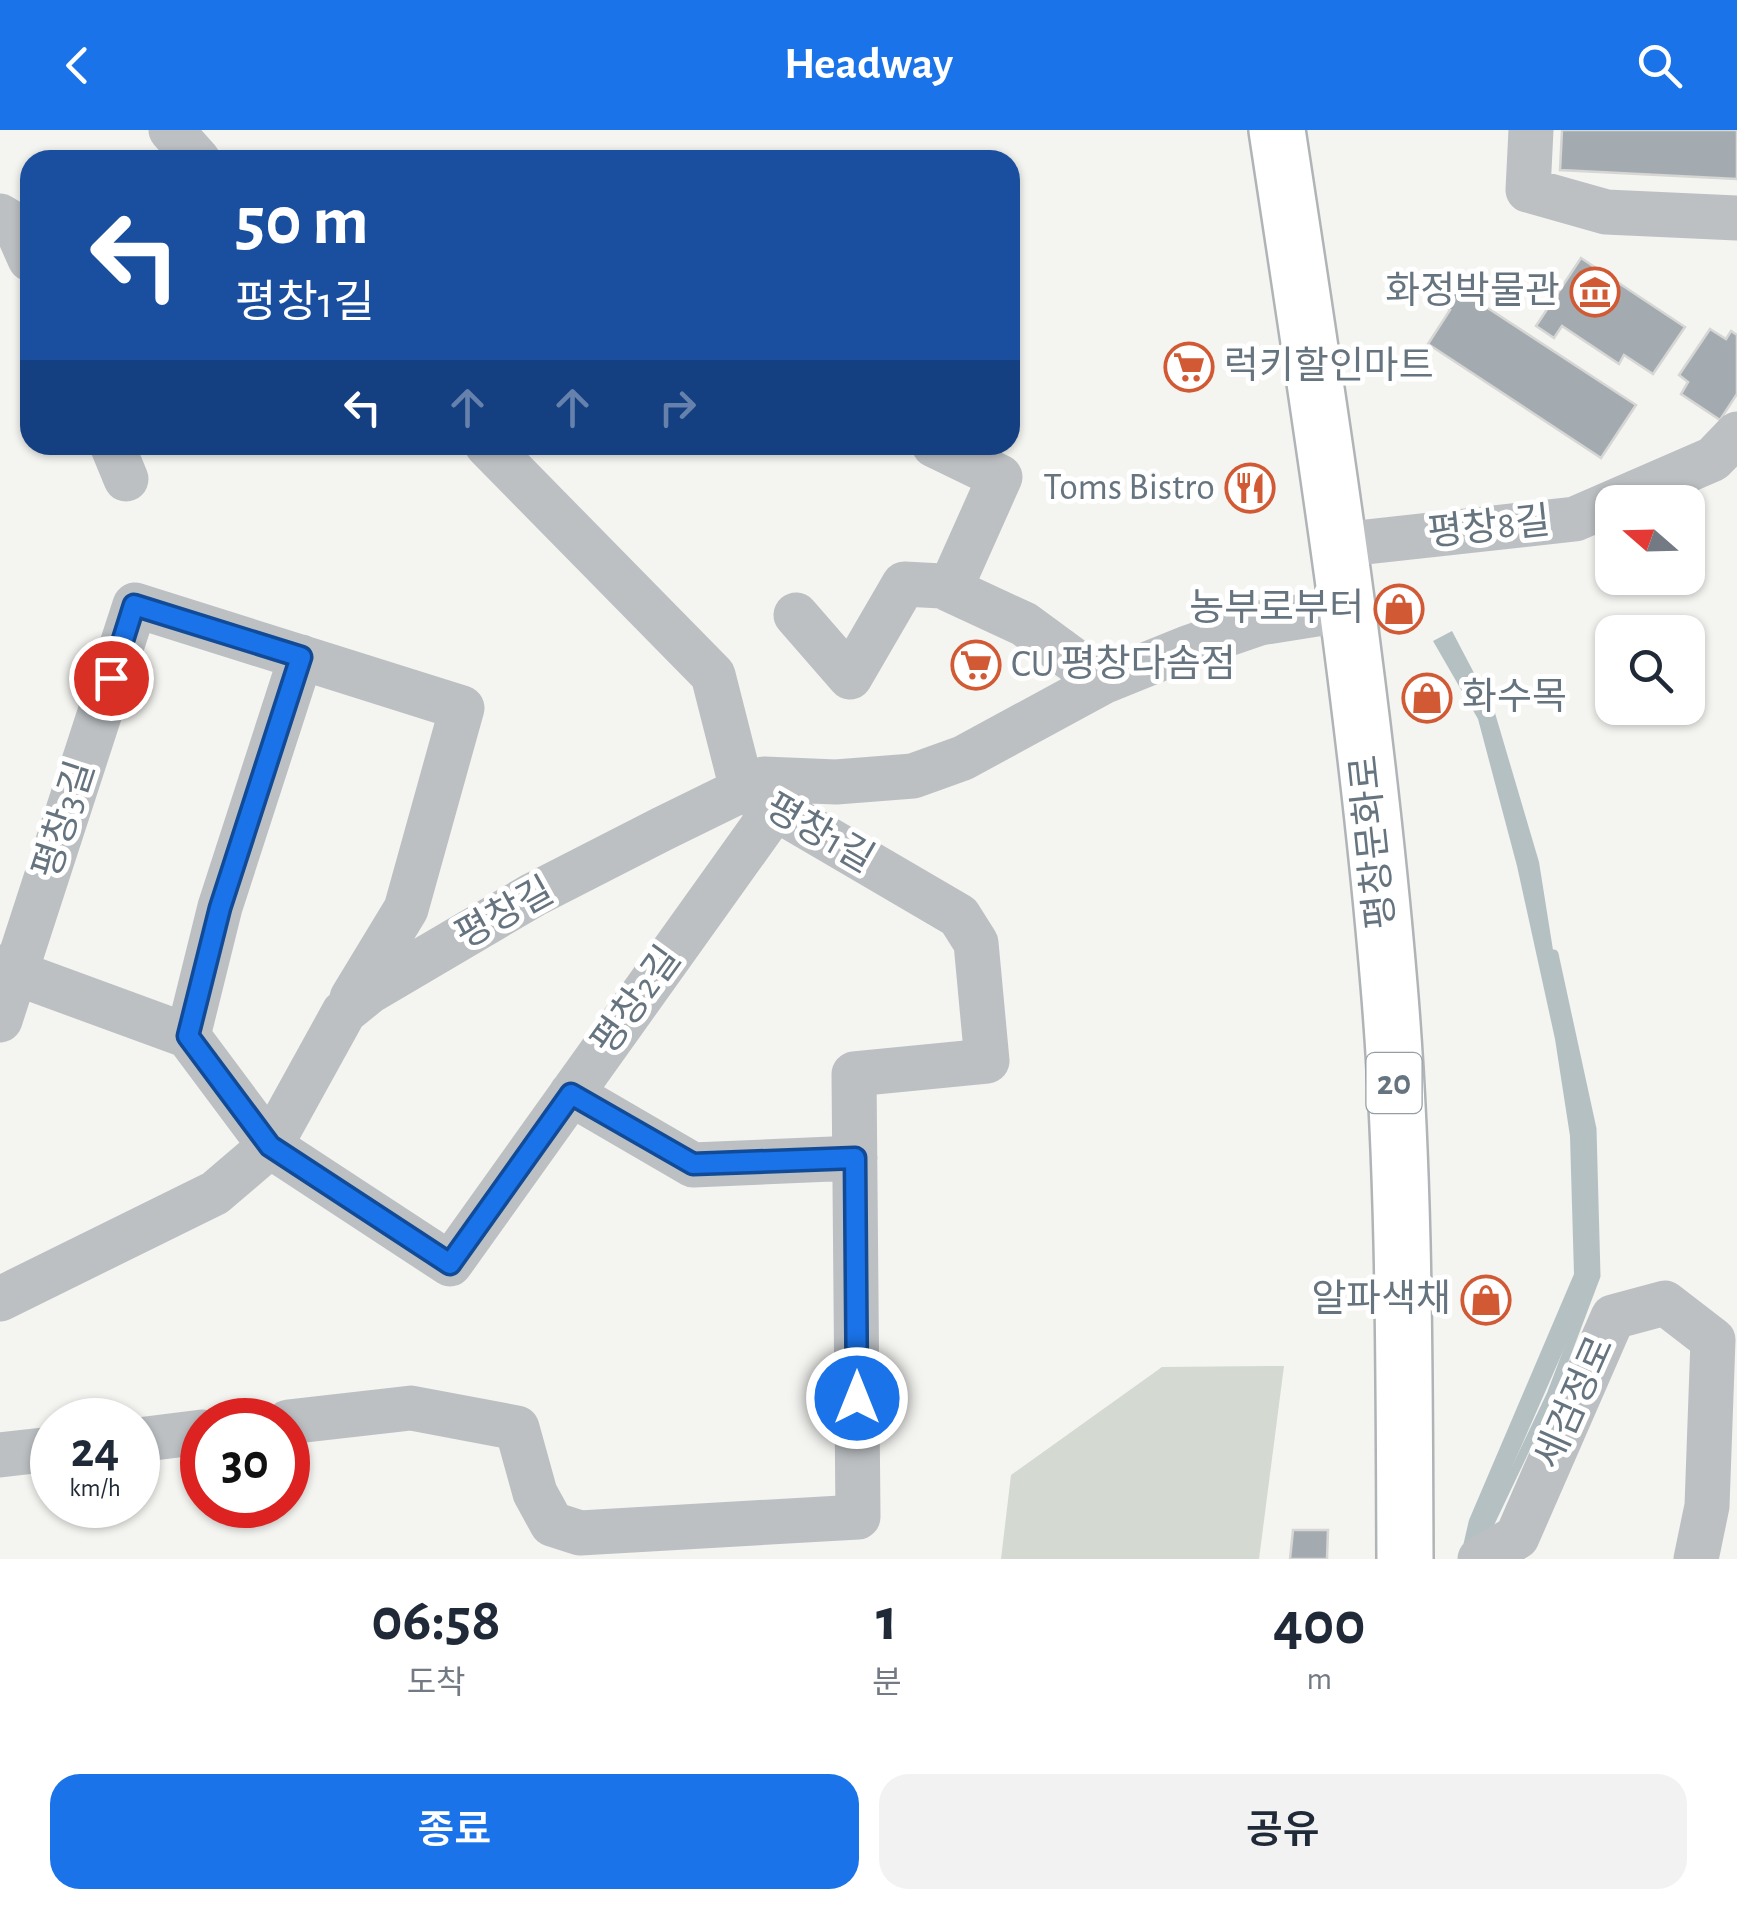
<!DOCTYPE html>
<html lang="ko">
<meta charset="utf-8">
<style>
:root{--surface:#fff;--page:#f2f2f3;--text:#1f2937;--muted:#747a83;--accent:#1a73e8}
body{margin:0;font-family:"Alegreya Sans","Noto Sans KR",sans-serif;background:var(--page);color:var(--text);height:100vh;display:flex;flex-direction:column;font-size:38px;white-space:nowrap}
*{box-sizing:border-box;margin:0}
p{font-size:32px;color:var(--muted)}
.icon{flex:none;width:55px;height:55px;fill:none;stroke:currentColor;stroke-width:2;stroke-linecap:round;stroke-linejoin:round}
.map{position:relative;height:1429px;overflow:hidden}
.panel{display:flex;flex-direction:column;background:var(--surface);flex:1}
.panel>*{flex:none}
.guide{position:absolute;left:20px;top:20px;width:1000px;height:305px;border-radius:30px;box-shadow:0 2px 8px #0004;background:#1a4fa0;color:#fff;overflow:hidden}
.needle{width:65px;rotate:290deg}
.buttons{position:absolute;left:1595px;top:355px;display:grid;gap:20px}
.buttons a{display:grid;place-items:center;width:110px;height:110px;border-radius:20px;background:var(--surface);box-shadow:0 2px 8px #0004;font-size:50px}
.speed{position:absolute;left:30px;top:1268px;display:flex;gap:20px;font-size:50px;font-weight:700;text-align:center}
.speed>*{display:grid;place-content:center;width:130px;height:130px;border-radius:50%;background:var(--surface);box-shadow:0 2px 8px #0004;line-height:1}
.speed small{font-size:25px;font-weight:400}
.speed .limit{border:15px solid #d22;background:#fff;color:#111}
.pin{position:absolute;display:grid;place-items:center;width:85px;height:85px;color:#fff;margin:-42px;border:5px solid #fff;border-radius:50%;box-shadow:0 2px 10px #0007}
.me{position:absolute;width:110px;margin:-55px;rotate:0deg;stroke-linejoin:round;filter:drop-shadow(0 0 8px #0008)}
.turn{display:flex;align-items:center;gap:35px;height:210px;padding:0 50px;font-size:45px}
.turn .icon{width:130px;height:130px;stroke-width:2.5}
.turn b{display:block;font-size:70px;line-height:85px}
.lanes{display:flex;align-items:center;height:95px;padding:0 50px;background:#0003;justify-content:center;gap:50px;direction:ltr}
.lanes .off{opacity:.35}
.eta{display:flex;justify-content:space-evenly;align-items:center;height:170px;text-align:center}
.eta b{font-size:60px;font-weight:600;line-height:70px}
.button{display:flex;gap:20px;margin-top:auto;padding:20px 50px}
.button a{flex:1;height:115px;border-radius:30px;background:var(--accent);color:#fff;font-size:40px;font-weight:600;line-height:115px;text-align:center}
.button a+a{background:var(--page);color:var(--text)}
header{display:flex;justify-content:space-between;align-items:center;height:130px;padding:0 50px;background:var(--accent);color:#fff;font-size:45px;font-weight:600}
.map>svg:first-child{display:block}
.green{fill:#d4d9d1}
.water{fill:#b5c0c3}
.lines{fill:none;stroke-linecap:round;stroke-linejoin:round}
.stream{stroke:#b5c0c3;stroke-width:9}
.building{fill:#a4abb0;stroke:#d6d6d4;stroke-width:2.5}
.major-casing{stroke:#b0b4b7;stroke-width:60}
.minor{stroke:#bcc0c3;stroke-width:45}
.major{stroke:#fff;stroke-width:55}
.route-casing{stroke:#114b97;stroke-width:25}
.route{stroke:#1a73e8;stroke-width:18}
.labels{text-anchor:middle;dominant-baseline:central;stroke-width:10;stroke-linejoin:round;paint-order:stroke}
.shield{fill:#fff;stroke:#949ea5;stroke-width:2.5}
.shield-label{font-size:35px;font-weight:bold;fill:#66747f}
.poi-label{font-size:38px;fill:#66747f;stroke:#fff;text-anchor:end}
.street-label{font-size:38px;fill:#66747f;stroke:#fff}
</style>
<header><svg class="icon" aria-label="back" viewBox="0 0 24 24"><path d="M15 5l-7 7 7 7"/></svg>Headway<svg class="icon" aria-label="search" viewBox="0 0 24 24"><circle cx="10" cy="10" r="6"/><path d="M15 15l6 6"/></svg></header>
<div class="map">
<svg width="1737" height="1429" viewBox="0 0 1737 1429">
<rect width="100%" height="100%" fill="#f4f4f1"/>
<path class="green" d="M1284 1236 1259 1429H1001L1011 1345 1162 1237Z"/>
<path class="water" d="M1452 501 1495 583 1539 732 1553 820 1592 999 1596 1146 1484 1401 1460 1429 1469 1390 1574 1144 1570 1006 1555 909 1517 736 1478 589 1433 511Z"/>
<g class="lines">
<path class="stream" d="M1482 1410 1551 1265 1596 1146 1592 999 1554 824"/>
</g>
<path class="building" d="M1562 0H1737V49L1560 40Z
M1581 128 1685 197 1653 244 1624 225 1619 234 1562 196 1554 208 1536 196Z
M1454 156 1636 275 1601 328 1428 214 1450 180 1442 175Z
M1710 199 1726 209 1731 201 1737 205V264L1720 290 1681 264 1688 252 1679 245Z
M1293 1400H1328L1327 1429H1290Z"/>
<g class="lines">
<g class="major-casing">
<path id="major" d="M1277 0C1320 284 1365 568 1389 855 1405 1045 1404 1238 1405 1429"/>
</g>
<path class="minor" d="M171 0 198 30
M1531 0 1528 60 1606 82 1737 88
M0 86 15 95 30 129
M112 315 126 349
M934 315 1000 347 950 459
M1339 415 1575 389 1713 329 1737 304
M796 485 850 547 904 454 942 456 1024 494 1103 552
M0 837 188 906 270 1016 450 1134 775 679
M0 890 135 475 462 578 406 779 352 868
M188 906 220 777 301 527
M571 964 693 1035 855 1028
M0 1169 215 1063 270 1016 344 882 370 861 533 765 662 699 764 649 836 652 913 646 963 628 1103 552 1187 518 1260 493 1348 479
M288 1292 411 1278 517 1298 535 1363 552 1394 580 1403 858 1387 854 944 987 931 976 813 959 786 742 659 713 545 487 315
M138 1310 202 1302
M0 1325 52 1319
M1480 1429 1517 1407 1613 1187 1665 1173 1713 1210 1707 1376 1696 1429"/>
<use href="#major" class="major"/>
</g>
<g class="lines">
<g class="route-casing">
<path id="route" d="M111 548 134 475 301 527 220 778 188 906 270 1016 450 1134 571 964 693 1034 855 1028 857 1268"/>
</g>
<use href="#route" class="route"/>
</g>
<defs>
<g id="museum-ring" transform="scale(2.5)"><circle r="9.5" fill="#fff" stroke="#d15a35" stroke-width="1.5"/><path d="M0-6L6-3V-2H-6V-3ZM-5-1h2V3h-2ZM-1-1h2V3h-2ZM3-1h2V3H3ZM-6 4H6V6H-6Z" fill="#d15a35"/></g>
<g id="supermarket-ring" transform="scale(2.5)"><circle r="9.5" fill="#fff" stroke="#d15a35" stroke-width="1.5"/><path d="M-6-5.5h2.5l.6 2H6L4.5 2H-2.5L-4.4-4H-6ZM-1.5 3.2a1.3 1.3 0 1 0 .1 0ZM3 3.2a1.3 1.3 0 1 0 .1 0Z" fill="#d15a35"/></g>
<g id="restaurant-ring" transform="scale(2.5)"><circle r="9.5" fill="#fff" stroke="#d15a35" stroke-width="1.5"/><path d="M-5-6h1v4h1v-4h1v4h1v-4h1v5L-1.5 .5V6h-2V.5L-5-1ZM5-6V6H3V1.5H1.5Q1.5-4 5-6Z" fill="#d15a35"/></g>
<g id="shop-ring" transform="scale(2.5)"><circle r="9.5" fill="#fff" stroke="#d15a35" stroke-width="1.5"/><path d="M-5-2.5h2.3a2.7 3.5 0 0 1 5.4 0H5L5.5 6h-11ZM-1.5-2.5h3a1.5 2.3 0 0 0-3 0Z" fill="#d15a35"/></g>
</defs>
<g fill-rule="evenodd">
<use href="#museum-ring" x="1595" y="162"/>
<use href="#supermarket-ring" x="1189" y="237"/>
<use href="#restaurant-ring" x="1250" y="358"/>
<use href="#shop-ring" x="1399" y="479"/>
<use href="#supermarket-ring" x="976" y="535"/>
<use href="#shop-ring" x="1427" y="568"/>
<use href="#shop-ring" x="1486" y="1170"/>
</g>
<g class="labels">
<rect class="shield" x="1366.5" y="923" width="55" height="60" rx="8"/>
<g class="shield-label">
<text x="1394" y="953">20</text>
</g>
<g class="poi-label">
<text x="1560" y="162">화정박물관</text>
<text x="1224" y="237" text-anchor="start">럭키할인마트</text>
<text x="1215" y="358">Toms Bistro</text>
<text x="1364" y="479">농부로부터</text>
<text x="1011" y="535" text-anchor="start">CU 평창다솜점</text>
<text x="1462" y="568" text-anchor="start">화수목</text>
<text x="1451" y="1170">알파색채</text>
</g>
<g class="street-label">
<text transform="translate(1489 398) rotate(-6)">평창8길</text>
<text transform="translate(65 690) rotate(-72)">평창3길</text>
<text transform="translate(819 704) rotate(30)">평창1길</text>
<text transform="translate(1374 712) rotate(-96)">평창문화로</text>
<text transform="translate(505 784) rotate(-29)">평창길</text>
<text transform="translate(637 871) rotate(-54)">평창2길</text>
<text transform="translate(1575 1273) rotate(-66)">세검정로</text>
</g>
</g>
</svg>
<div class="buttons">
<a><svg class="needle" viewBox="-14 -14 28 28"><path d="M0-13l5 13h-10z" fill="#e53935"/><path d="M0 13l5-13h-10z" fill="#747a83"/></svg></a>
<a><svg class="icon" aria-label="search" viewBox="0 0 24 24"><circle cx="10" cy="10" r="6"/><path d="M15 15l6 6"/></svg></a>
</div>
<div class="speed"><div>24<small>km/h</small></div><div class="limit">30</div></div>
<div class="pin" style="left:111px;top:548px;background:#d93025"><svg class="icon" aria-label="arrive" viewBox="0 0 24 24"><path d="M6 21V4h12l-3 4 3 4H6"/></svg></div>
<svg class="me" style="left:857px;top:1268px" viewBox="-20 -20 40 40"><circle r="17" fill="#1a73e8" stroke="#fff" stroke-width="3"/><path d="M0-11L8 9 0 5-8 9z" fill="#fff"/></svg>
<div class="guide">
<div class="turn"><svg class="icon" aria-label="left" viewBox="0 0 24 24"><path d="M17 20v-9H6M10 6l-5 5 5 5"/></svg><div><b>50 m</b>평창1길</div></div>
<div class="lanes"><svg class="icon" aria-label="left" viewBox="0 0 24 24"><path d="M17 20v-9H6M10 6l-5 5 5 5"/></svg><svg class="icon off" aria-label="ahead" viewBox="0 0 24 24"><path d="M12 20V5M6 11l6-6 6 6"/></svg><svg class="icon off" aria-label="ahead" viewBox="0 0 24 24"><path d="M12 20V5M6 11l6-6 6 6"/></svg><svg class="icon off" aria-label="right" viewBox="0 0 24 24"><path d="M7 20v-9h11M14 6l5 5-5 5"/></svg></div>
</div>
</div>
<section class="panel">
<div class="eta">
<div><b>06:58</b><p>도착</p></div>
<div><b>1</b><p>분</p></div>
<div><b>400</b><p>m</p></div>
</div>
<div class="button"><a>종료</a><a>공유</a></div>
</section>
